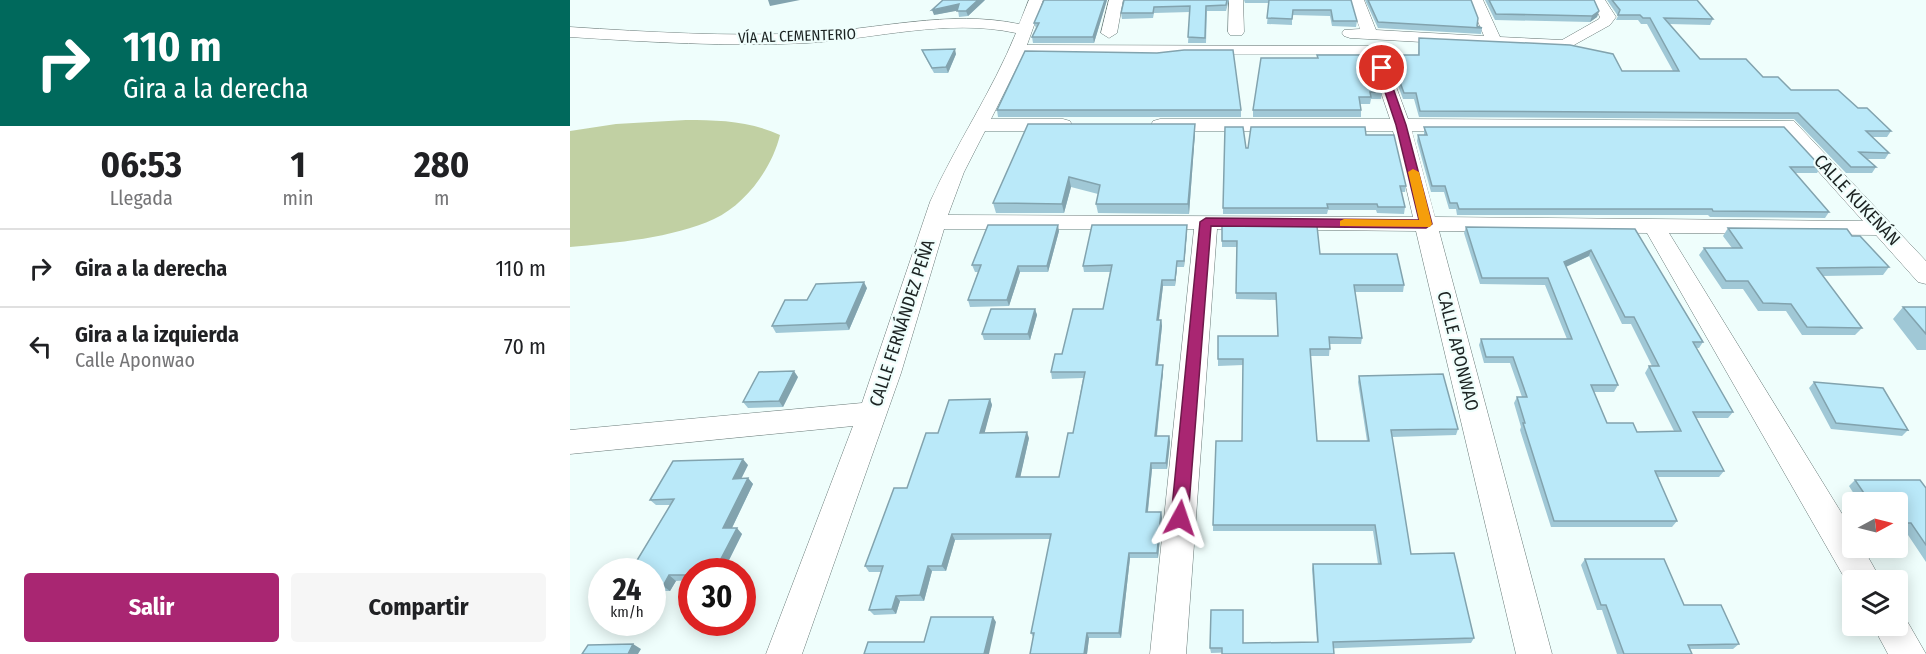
<!DOCTYPE html>
<html lang="es">
<meta charset="utf-8">
<style>
:root{--surface:#fff;--page:#f6f6f6;--text:#202124;--muted:#757577;--line:#e0e0e0;--accent:#a92672}
body{margin:0;font-family:"Fira Sans Condensed",sans-serif;background:var(--page);color:var(--text);height:100vh;display:flex;flex-direction:column;font-size:22px;white-space:nowrap}
*{box-sizing:border-box;margin:0}
p{font-size:20px;color:var(--muted)}
.icon{flex:none;width:33px;height:33px;fill:none;stroke:currentColor;stroke-width:2;stroke-linecap:round;stroke-linejoin:round}
.map{position:relative;flex:1;overflow:hidden}
.side{display:flex;flex-direction:column;background:var(--surface);width:570px}
.side>*{flex:none}
.banner{background:#00695c;color:#fff;overflow:hidden}
.needle{width:39px;rotate:83deg}
.fabs{position:absolute;left:1272px;top:492px;display:grid;gap:12px}
.fabs a{display:grid;place-items:center;width:66px;height:66px;border-radius:6px;background:var(--surface);box-shadow:0 3px 15px #0003;font-size:30px}
.speed{position:absolute;left:18px;top:558px;display:flex;gap:12px;font-size:30px;font-weight:700;text-align:center}
.speed>*{display:grid;place-content:center;width:78px;height:78px;border-radius:50%;background:var(--surface);box-shadow:0 3px 15px #0003;line-height:1}
.speed small{font-size:15px;font-weight:400}
.speed .limit{border:9px solid #d22;background:#fff;color:#111}
.pin{position:absolute;display:grid;place-items:center;width:51px;height:51px;color:#fff;margin:-26px;border:3px solid #fff;border-radius:50%;box-shadow:0 2px 6px #0007}
.me{position:absolute;width:66px;margin:-33px;rotate:5deg;stroke-linejoin:round;filter:drop-shadow(0 0 4px #0008)}
.turn{display:flex;align-items:center;gap:21px;height:126px;padding:0 24px;font-size:27px}
.turn .icon{width:78px;height:78px;stroke-width:2.5}
.turn b{display:block;font-size:42px;line-height:51px}
.eta{display:flex;justify-content:space-evenly;align-items:center;height:102px;text-align:center}
.eta b{font-size:36px;font-weight:700;line-height:42px}
.cta{display:flex;gap:12px;margin-top:auto;padding:12px 24px}
.cta a{flex:1;height:69px;border-radius:6px;background:var(--accent);color:#fff;font-size:24px;font-weight:700;line-height:69px;text-align:center}
.cta a+a{background:var(--page);color:var(--text)}
ul{padding:0;list-style:none}
li{display:flex;align-items:center;gap:18px;height:78px;padding:0 24px;border-top:2px solid var(--line)}
li div{flex:1}
li b{display:block;font-size:22px}
li em{font-style:normal}
main{display:flex;flex:1;min-height:0}
.map>svg:first-child{display:block}
.green{fill:#c1d0a3}
.lines{fill:none;stroke-linecap:round;stroke-linejoin:round}
.street-casing{stroke:#697a78;stroke-width:1}
.street{fill:#fff;fill-rule:evenodd}
.wall{fill:#a0c8d6;fill-rule:evenodd}
.shaded-wall{fill:#82a3ae}
.building{fill:#bae9f9;stroke:#82a3ae;stroke-width:1.5;fill-rule:evenodd}
.route{fill:#a92672;stroke:#6e194a;stroke-width:1.5}
.slow{fill:#f59e0b}
.labels{text-anchor:middle;dominant-baseline:central;stroke-width:4.5;stroke-linejoin:round;paint-order:stroke}
.far-street-label{font-size:15px;fill:#1c2322;stroke:#effefc}
.street-label{font-size:18px;fill:#1c2322;stroke:#effefc}
</style>
<main>
<section class="side">
<div class="banner">
<div class="turn"><svg class="icon" aria-label="right" viewBox="0 0 24 24"><path d="M7 20v-9h11M14 6l5 5-5 5"/></svg><div><b>110 m</b>Gira a la derecha</div></div>
</div>
<div class="eta">
<div><b>06:53</b><p>Llegada</p></div>
<div><b>1</b><p>min</p></div>
<div><b>280</b><p>m</p></div>
</div>
<ul>
<li><svg class="icon" aria-label="right" viewBox="0 0 24 24"><path d="M7 20v-9h11M14 6l5 5-5 5"/></svg><div><b>Gira a la derecha</b></div><em>110 m</em></li>
<li><svg class="icon" aria-label="left" viewBox="0 0 24 24"><path d="M17 20v-9H6M10 6l-5 5 5 5"/></svg><div><b>Gira a la izquierda</b><p>Calle Aponwao</p></div><em>70 m</em></li>
</ul>
<div class="cta"><a>Salir</a><a>Compartir</a></div>
</section>
<div class="map">
<svg width="1356" height="654" viewBox="0 0 1356 654">
<rect width="100%" height="100%" fill="#effefc"/>
<path class="green" d="M116 120C149 120 179 121 210 135 202 168 176 204 144 219 103 238 45 243 0 247V131L46 124Z"/>
<g class="lines">
<g class="street-casing">
<path id="street" d="M459 0H473L457 45 811 46 838 119 1224 121 1356 261V284L1348 282 1306 235 1099 233 1282 530V548H1293L1311 580H1282V591L1077 233 869 231 982 654H946L846 231 647 229 616 654H580L624 229H374L331 373 232 654H196L283 426 0 454V430L292 403 360 202C386 144 422 92 446 33 377 18 306 39 237 43 158 47 79 42 0 37V27C79 32 158 37 236 33 307 30 379 9 449 24ZM798 54 820 119H590L583 121 581 125 583 129 590 131H823L843 217 378 215 394 172 415 131H493L500 129 502 125 500 121 493 119H421L453 55ZM842 131H1212L1293 221 865 217Z
M539 0H553L547 33 539 38 531 33Z
M659 0H673L674 32 672 35H660L658 32Z
M780 0H794L806 30 914 36 899 0H913L930 37 992 40 1029 19 1030 17 1021 0H1035L1046 17 1040 25 995 50 780 38 774 36 772 33 774 30 790 29Z
M1328 611 1333 614 1356 654H1318L1303 626H1328Z"/>
</g>
<use href="#street" class="street"/>
</g>
<path class="wall" d="M415 0 398 16 389 17 388 10 364 15Z
M474 0H537L524 43H463L462 37 466 28 464 23Z
M554 0H659L656 11H637L636 43H618L620 12 584 13 583 18 552 19 551 13Z
M674 0H781L787 21 786 27 762 26 760 16 722 15V25L697 24 699 3H675Z
M795 0H901L907 26 912 28 911 34 808 28Z
M915 0H1024L1029 11 1027 17 1020 22 925 20Z
M1037 0H1127L1143 19 1140 25 1099 24 1130 59 1193 77 1221 90 1288 108 1321 131 1317 137H1302L1319 153 1315 159H1297L1306 167 1302 173H1276L1224 119 849 117 844 99H833L819 61 820 55H848L849 38 1052 71H1103L1077 24H1071L1068 20H1046L1048 16Z
M352 50 386 54 378 73H364L354 55Z
M747 55 812 92 811 99H801L800 104H790L791 110V117H683V110L747 58Z
M427 110H671V117H428Z
M625 124V133L619 214 528 213 526 204 528 194 501 187 494 213H426L423 203Z
M854 127 1251 167 1247 173H1225L1259 212 1255 218 1140 217 1138 215H887L886 209H879L874 192H861L847 141 848 135H854Z
M796 135 836 186 835 192H832L835 207 834 214 807 213 806 210H758L757 214H653V208L676 148Z
M617 225V231L614 267H607L605 286H593L589 320H591L592 326 588 365H593V372L587 436H599L600 442 597 469H582L578 512H591L592 518 588 558H560L551 638H519L517 654H460L463 637 461 633 480 539 385 540 376 571H362L354 601H330L326 614 304 615 299 610 311 572H299L295 566 337 488 368 433 420 399 422 405 414 433 459 438 450 477H489L503 433 513 378 482 379 481 372 492 354 533 309 540 272H514L513 266Z
M652 225 750 254 834 285 833 292H785L792 338 791 344H760L759 356H740L747 441H797L788 382 789 376 888 429 886 435 822 437 841 554 904 638 901 643 641 653 640 648 673 643 747 642 742 569 743 564H808L803 531H643V525L672 441 673 365 648 366V359L708 336 706 300 666 299 667 247H652Z
M896 227 1065 229 1133 342 1129 348H1126L1163 412 1158 418H1126L1154 471 1149 477H1087L1107 521 1102 527H981L950 430 951 427 944 403 947 397H952L940 363H914L909 345 911 339H997L975 285 910 284 894 233ZM1019 256 1052 324H1061L1082 366H1079L1075 373 1104 431 1067 432 1037 423 1024 392H1044L1048 385 996 267Z
M1158 228 1282 236 1319 267 1313 275 1252 276 1292 328 1285 335H1232L1216 311H1188L1173 289H1152L1129 255 1134 248H1162L1153 236Z
M489 231 478 272H450L439 306 400 307 398 300 408 272H405L402 265Z
M297 288 279 330 206 333 202 326 237 300Z
M1333 307H1356V350H1347L1323 319Z
M465 309 467 315 460 340H414L412 334Z
M228 377 213 407 178 408 173 402Z
M1244 382 1338 430 1332 436 1261 429 1239 388Z
M178 465 171 479 178 478 183 484 162 528 172 534 153 572H122V580L106 581 100 591H82V572L101 505H86L80 500Z
M1285 480 1356 488V562L1334 529H1328V502H1289L1279 486Z
M1015 559 1114 605 1169 644 1163 649H1120L1122 654H1047L1032 610H1027L1011 565Z"/>
<path class="shaded-wall" d="M198 0H230L200 6Z
M408 0H415L398 16 396 11Z
M535 0H537L524 43 523 37Z
M389 4 391 10 364 15 362 10Z
M1029 11 1027 17 1020 22 1022 16Z
M385 49 386 54 378 73 376 67Z
M625 124V133L619 214 618 204Z
M499 177 501 187 494 213 492 204Z
M488 225 489 231 478 272 477 266Z
M617 225V231L614 267V261Z
M1021 250 1019 256 991 269 994 262Z
M607 261V267L605 286V280Z
M448 266 450 272 439 306 437 300Z
M592 280 593 286 588 326 587 320Z
M294 282 297 288 279 330 276 323Z
M465 309 467 315 460 340 458 334Z
M591 320 592 326 587 372 586 365Z
M593 365V372L586 442 585 436Z
M224 371 228 377 213 407 209 401Z
M420 399 422 405 413 439 410 433Z
M457 432 459 438 449 483 446 477Z
M599 436 600 442 597 469 596 463Z
M173 459 178 465 168 485 163 479Z
M581 463 582 469 577 518 576 512Z
M178 478 183 484 159 534 153 528Z
M591 512 592 518 588 558 587 553Z
M167 528 172 534 153 572H144Z
M382 534 385 540 376 571 372 566Z
M559 553 560 558 551 638 549 633Z
M358 566 362 571 354 601 350 595Z
M99 575 106 581 100 591 93 586Z
M326 596 330 601 326 614 322 609Z
M423 617 426 622 419 654H414Z
M517 633 519 638 517 654H514Z
M63 644 71 649 68 654H58Z"/>
<path class="building" d="M373 0H408L396 11H387L389 4 362 10Z
M474 0H535L523 37H462L469 23H464Z
M554 0H657L656 5 636 6 635 38 618 37 620 6 584 7 583 13H551Z
M699 0H781L787 21H763L761 10H723L722 19 697 18Z
M798 0H901L908 18 907 26 912 28 808 22Z
M919 0H1024L1029 11 1022 16 926 14Z
M1042 0H1127L1143 19 1094 18 1130 59H1176L1193 77H1208L1221 90H1268L1288 108H1297L1321 131H1296L1319 153 1289 152 1306 167H1281L1228 113 850 111 846 93H834L820 55H849V38L1000 45 1043 54 1052 71H1109L1080 18H1073L1070 15H1048L1050 10Z
M385 49 376 67 362 68 352 50Z
M614 50H663L671 110H427L455 51 587 53Z
M747 55H799L812 92H800L801 97H789L791 110H683L691 58H748Z
M458 124H625L618 204H526L530 185 499 177 492 204 423 203Z
M655 127H673L676 148H678L681 127H795L796 135H824L836 186H830L835 207H808L807 204H757L758 208H653Z
M854 127H1214L1251 167H1220L1259 212 1143 211 1142 209H889L887 203H880L875 186H862L848 135H857Z
M418 225H488L477 266H448L437 300H398L411 265H402Z
M522 225H617L614 261H607L605 280H592L587 320H591L586 365H593L585 436H599L596 463H581L576 512H591L587 553H559L549 633H517L514 654H460L464 633H461L481 534H382L372 566H358L350 595 326 596 322 609 299 610 313 566H295L324 488H337L356 433H368L379 400 420 399 410 433 457 432 446 477H489L498 433H503L515 372H481L485 354H492L503 309H533L542 265 513 266Z
M652 225 747 226 750 254H827L834 285H784L792 338 759 337 760 349H740L747 441H799L789 376 873 374 888 429 821 430 841 554 884 553 904 638 763 642 764 654H652V648H640L641 610H673V643L748 642 743 564H811L805 525H643L646 441H672L673 359H648V336H708L706 293H666L667 241H652Z
M896 227 1065 229 1133 342H1123L1163 412H1123L1154 471H1085L1107 521H984L953 423H955L947 397H957L943 357H916L911 339H1002L978 278H912ZM1021 250 1055 317H1064L1089 366H1079L1111 431 1067 432 1063 423H1037L1021 385H1048L994 262Z
M1158 228 1277 229 1282 236H1290L1319 267 1247 268 1292 328 1237 327 1221 304 1193 303 1178 281H1156L1134 248H1172Z
M294 282 276 323 202 326 215 300H237L246 284Z
M1333 307H1356V334Z
M421 309H465L458 334H412Z
M224 371 209 401 173 402 189 372Z
M1244 382 1313 388 1338 430 1266 423Z
M173 459 163 479 178 478 153 528H167L144 572H122V575H99L93 586 82 585V572H60L104 499 80 500 103 461Z
M1285 480H1350L1356 488V545L1341 523H1328V502H1300Z
M1015 559H1094L1114 605H1151L1169 644 1118 645 1122 654H1054L1036 605H1031Z
M361 617H423L414 654H294L298 642H354Z
M63 644 58 654H12L18 645Z"/>
<path class="route" d="M812 65 816 68 836 125 862 224 856 228 641 226 618 518 616 523 610 525 604 523 601 518 630 222 636 218 849 220 826 125 807 68Z"/>
<path class="slow" d="M843 169 849 172 862 224 860 227 770 226V221L774 219 849 220 838 172Z"/>
<g class="labels">
<g class="far-street-label">
<text transform="translate(227 36) rotate(-2)">VÍA AL CEMENTERIO</text>
</g>
<g class="street-label">
<text transform="translate(1287 200) rotate(47)">CALLE KUKENÁN</text>
<text transform="translate(332 323) rotate(-72)">CALLE FERNÁNDEZ PEÑA</text>
<text transform="translate(888 351) rotate(76)">CALLE APONWAO</text>
</g>
</g>
</svg>
<div class="fabs">
<a><svg class="needle" viewBox="-14 -14 28 28"><path d="M0-13l5 13h-10z" fill="#e53935"/><path d="M0 13l5-13h-10z" fill="#757577"/></svg></a>
<a><svg class="icon" aria-label="layers" viewBox="0 0 24 24"><path d="M12 4l9 5-9 5-9-5zM3 14l9 5 9-5"/></svg></a>
</div>
<div class="speed"><div>24<small>km/h</small></div><div class="limit">30</div></div>
<div class="pin" style="left:812px;top:68px;background:#d93025"><svg class="icon" aria-label="arrive" viewBox="0 0 24 24"><path d="M6 21V4h12l-3 4 3 4H6"/></svg></div>
<svg class="me" style="left:610px;top:518px" viewBox="-20 -20 40 40"><path d="M0-17L14 15 0 8-14 15z" fill="#a92672" stroke="#fff" stroke-width="4"/></svg>
</div>
</main>
